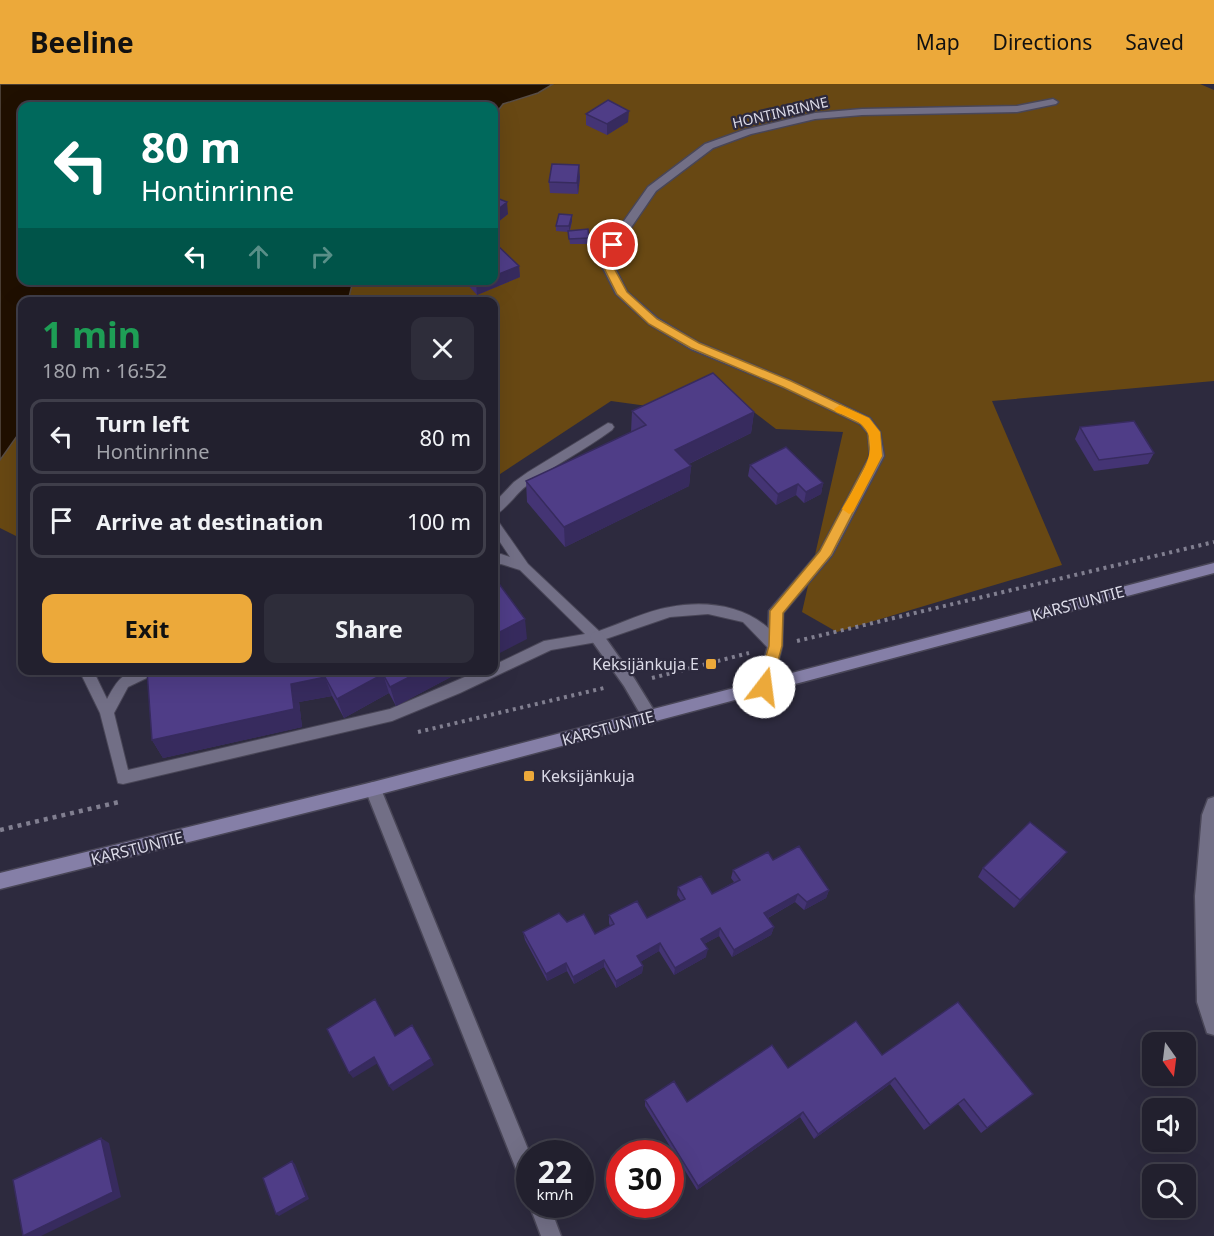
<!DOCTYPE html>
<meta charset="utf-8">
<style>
:root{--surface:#22202e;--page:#2e2d3a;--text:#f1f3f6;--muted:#a2a3aa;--line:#3f3e4a;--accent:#eca93a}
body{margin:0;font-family:"Noto Sans",sans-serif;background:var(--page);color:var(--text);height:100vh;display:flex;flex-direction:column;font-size:22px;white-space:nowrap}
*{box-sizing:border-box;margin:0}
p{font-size:20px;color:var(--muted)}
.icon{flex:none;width:33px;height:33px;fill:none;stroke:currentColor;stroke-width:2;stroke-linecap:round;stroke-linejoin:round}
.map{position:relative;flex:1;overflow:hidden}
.details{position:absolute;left:18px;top:213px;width:480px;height:378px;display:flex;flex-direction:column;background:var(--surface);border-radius:12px;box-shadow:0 6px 24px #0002,0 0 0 2px var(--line)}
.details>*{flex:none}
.top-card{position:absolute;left:18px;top:18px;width:480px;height:183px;border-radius:12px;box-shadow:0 6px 24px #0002,0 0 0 2px var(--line);background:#00695c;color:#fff;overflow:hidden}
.needle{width:39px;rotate:166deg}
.controls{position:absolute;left:1142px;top:948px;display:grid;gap:12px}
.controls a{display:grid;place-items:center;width:54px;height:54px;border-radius:12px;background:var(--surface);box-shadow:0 6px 24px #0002,0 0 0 2px var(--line);font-size:30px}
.speed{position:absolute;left:516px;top:1056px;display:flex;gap:12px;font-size:30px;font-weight:700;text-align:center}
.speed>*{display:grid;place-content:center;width:78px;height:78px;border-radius:50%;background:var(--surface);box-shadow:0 6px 24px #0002,0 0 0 2px var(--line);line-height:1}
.speed small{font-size:15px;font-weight:400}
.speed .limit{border:9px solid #d22;background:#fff;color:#111}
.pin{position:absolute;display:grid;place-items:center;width:51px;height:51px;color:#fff;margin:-26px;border:3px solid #fff;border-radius:50%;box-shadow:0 2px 6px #0007}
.me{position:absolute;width:66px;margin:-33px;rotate:15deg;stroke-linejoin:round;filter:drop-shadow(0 0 4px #0008)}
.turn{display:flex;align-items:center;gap:21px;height:126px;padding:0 24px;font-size:27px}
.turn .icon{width:78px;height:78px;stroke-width:2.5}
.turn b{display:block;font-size:42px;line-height:51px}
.lanes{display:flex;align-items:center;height:57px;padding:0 24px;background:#0003;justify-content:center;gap:30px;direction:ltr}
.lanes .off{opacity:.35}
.round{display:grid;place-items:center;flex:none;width:63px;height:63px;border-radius:12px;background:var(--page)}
.summary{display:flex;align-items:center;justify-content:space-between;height:102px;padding:0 24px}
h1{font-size:36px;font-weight:700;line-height:45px;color:#1e9e55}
.action{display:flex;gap:12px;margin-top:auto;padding:12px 24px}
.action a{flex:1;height:69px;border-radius:12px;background:var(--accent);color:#111;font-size:24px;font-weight:700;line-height:69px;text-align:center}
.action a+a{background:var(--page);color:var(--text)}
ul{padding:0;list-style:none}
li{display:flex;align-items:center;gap:18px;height:75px;margin:0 12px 9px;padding:0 12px;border:3px solid var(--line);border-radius:12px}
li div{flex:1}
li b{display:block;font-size:22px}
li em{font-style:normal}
header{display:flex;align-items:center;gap:36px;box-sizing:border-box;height:84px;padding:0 30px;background:var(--accent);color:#111}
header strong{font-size:28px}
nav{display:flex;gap:33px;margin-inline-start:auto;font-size:21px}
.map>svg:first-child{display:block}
.green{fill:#684813}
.water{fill:#201000;stroke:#584d45;stroke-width:1.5}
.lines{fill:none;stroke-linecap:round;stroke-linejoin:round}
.lane-casing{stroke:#494657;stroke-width:2}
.street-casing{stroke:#494657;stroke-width:3}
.secondary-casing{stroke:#494657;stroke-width:3}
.path-far1{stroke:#817f90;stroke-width:4;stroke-dasharray:3 4.5;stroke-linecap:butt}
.path{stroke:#817f90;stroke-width:4.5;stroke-dasharray:4 5;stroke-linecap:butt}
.lane{fill:#726f86;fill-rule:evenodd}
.street{fill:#726f86;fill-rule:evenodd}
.secondary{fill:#857fa7;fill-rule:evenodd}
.wall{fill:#443474}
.shaded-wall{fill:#372b5e}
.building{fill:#4f3d87;stroke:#372b5e;stroke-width:1.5}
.route{fill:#eca93a;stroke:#996e26;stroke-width:1.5}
.slow{fill:#f59e0b}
.poi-dot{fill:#eca93a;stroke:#2d2a3e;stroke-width:2}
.labels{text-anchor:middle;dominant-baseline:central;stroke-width:4.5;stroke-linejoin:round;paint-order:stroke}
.far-street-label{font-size:14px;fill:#dbdae7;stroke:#2d2a3e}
.street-label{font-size:16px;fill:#dbdae7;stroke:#2d2a3e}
.poi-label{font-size:16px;fill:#dbdae7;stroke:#2d2a3e;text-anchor:end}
</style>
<header>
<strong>Beeline</strong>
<nav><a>Map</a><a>Directions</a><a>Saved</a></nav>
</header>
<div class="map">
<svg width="1214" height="1152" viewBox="0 0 1214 1152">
<rect width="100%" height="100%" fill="#2d2a3e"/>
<path class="green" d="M553 0H1200L1214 6V297L992 317 1062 481 837 548 802 528 843 348 776 345 717 300 662 324 611 317 494 394V218H348L353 197 494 196V32L503 20 538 9Z
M22 345V455L0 444V376Z"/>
<path class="water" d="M0 0H553L538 9 503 20 494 32V22H22V196L353 197 348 217 22 218V345L0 376Z"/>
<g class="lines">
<g class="lane-casing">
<path id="lane" d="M608 339 612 340 614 343 612 346C584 367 552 382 525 403 516 410 503 429 494 431V419L514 398 528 388Z
M494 435 498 437 528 480 599 547C622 539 646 527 670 523 710 515 761 523 782 562L780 566H770L743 538 708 530 670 533 597 558 551 566 460 609 392 637 123 700 118 699 100 629 79 586H93L107 615C121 589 126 586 157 586L155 590 128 603 114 629 128 686 390 625 481 586H494V581L544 557 585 550 520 486 501 480 494 481V471L501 470 510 473 494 449Z"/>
</g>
<g class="street-casing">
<path id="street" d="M1053 15 1058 18 1056 20 1017 28 862 31 815 35 751 50 713 64 656 107 619 161 615 184 627 208 657 234 699 259 791 297 870 334 880 348 884 372 832 471 783 529 782 562 772 603 769 607 764 609 759 607 756 603 768 562 769 527 820 467 870 372 868 349 860 340 783 303 691 265 649 240 616 210 603 184 607 161 648 103 705 60 744 46 815 29 862 25 1017 22Z
M597 547 602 549 634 594 658 633 655 638 650 640 645 638 624 602 592 557 590 553 592 549Z
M373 698 379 700 381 705 530 1070V1105L523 1102 520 1095 365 705 367 700Z
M1214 713V951L1207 949 1197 918 1195 812 1202 731 1208 715Z
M530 1119V1120H549L561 1152H541L529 1120Z"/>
</g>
<g class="secondary-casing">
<path id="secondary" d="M1214 479V489L373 712 0 805V789L373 698Z"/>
</g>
<path class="path-far1" d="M797 557 1214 458
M652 594 749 569
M418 648 604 604"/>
<path class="path" d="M0 746 119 718"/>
<use href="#lane" class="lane"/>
<use href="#street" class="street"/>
<use href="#secondary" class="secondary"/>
</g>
<path class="wall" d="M586 30 628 38 607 51 586 41Z
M580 93 578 110 550 109 549 98Z
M494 113 508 130 498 138 494 136Z
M572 137 570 147 589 154 590 160H570L568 148 556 147V142Z
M519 182 520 193 477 211 463 196H494Z
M632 327 754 328 751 349 689 380 691 382 689 402 565 463 527 418 526 397 631 348Z
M1080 343 1154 369 1148 380 1094 387 1075 355Z
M750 381 823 399 821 410 804 419 796 411 776 421 748 392Z
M150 586H464L396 622 389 609 344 634 332 612 299 618 302 643 163 674 152 656Z
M773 776 829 806 826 814 804 826 795 818 768 834 774 843 771 851 732 873 719 852 704 860 706 873 674 891 659 867 640 878 643 882 642 889 616 904 604 883 574 900 567 887 547 897 525 856 523 848 567 838 595 850 610 842 609 839V831L647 834 681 817 677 811 678 803 712 810 734 798 731 794 733 786Z
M1060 777 1014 824 978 793 983 784Z
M882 971 1026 1015 981 1049 958 1020 924 1046 890 1000 814 1055 800 1033 697 1106 645 1022V1016L687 1018 788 984Z"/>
<path class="shaded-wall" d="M629 27 628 38 607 51V40Z
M579 81 580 93 578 110 577 99Z
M507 118 508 130 498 138 497 126Z
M572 131V137L569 148V142Z
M519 182 520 193 477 211 476 199 483 196H494V192Z
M754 328 751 349 674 387 675 366Z
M691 382 689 402 565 463 564 443Z
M823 399 821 410 804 419 806 408Z
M798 400 796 411 776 421 778 410Z
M525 535 527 555 494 572V551Z
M423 586H464L396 622 390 603Z
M383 590 389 609 344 634 337 615Z
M325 593 332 612 299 618 302 643 163 674 152 656 291 600Z
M1067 768 1060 777 1014 824 1020 816Z
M829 806 826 814 804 826 807 818Z
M798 810 795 818 762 837 764 829Z
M774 843 771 851 732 873 734 866Z
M720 844 719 852 700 862 701 855Z
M660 859 659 867 637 880V872Z
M708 865 706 873 674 891 675 884Z
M604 876V883L574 900 573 893Z
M566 879 567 887 547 897 546 890Z
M643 882 642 889 616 904V897Z
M374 973 378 979 353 994 349 989Z
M431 975 434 981 393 1007 389 1002Z
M895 994 890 1000 814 1055 818 1050Z
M803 1028 800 1033 697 1106 698 1102Z
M101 1054 109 1059 121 1113 41 1152H23Z
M292 1077 295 1080 309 1115 279 1132 276 1130Z"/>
<path class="building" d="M608 16 629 27 607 40 586 30Z
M552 80 579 81 577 99 549 98Z
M494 113 507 118 497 126 494 125Z
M559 130 572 131 569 142H556Z
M588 145 589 154 569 155 568 147Z
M497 161 519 182 494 192V162Z
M473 196H483L476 199Z
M713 289 754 328 675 366 691 382 564 443 526 397 646 341 632 327Z
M1134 337 1154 369 1099 376 1080 343Z
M786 363 823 399 806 408 798 400 778 410 750 381Z
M494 493 525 535 494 551Z
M150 586H423L390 603 383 590 337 615 325 593 291 600 294 625 152 656 147 587Z
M1030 738 1067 768 1020 816 983 784Z
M799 762 829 806 807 818 798 810 764 829 774 843 734 866 720 844 701 855 708 865 675 884 660 859 637 872 643 882 616 897 604 876 573 893 566 879 546 890 523 848 559 829 567 838 584 830 595 850 614 840 609 831 637 817 647 834 685 815 678 803 701 792 712 810 740 796 733 786 768 768 773 776Z
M375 915 395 952 412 941 431 975 389 1002 374 973 349 989 327 945Z
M958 918 1033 1010 987 1044 964 1015 930 1041 895 994 818 1050 803 1028 698 1102 645 1016 674 997 687 1018 772 961 788 984 856 937 882 971Z
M101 1054 113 1108 23 1152 13 1096Z
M292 1077 306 1113 276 1130 263 1094Z"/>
<path class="route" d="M613 158 618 161 614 184 627 208 657 235 699 259 791 297 869 334 880 348 882 372 831 471 783 529 782 562 771 603 769 608H759L757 603 769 562 770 527 820 467 870 372 868 349 861 340 783 303 691 264 649 240 617 210 604 184 608 161Z"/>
<path class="slow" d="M840 321 869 334 880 348 882 372 853 428 849 430 842 425C854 404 886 361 861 340 855 334 844 331 836 328L834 325Z"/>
<g class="poi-dot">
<rect x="705" y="574" width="12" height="12" rx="3"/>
<rect x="523" y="686" width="12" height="12" rx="3"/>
</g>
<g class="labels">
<g class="far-street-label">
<text transform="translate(780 28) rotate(-13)">HONTINRINNE</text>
</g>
<g class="street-label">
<text transform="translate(1078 519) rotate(-15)">KARSTUNTIE</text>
<text transform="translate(608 644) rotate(-15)">KARSTUNTIE</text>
<text transform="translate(137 764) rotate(-14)">KARSTUNTIE</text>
</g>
<g class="poi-label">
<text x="699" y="580">Keksijänkuja E</text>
<text x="541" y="692" text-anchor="start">Keksijänkuja</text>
</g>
</g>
</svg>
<div class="controls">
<a><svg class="needle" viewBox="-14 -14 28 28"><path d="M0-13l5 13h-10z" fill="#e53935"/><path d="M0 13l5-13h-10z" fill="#a2a3aa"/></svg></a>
<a><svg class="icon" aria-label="sound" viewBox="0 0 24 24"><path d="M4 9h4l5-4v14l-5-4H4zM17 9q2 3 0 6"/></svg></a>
<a><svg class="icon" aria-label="search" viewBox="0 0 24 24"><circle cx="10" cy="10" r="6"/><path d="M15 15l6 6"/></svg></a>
</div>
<div class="speed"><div>22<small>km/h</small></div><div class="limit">30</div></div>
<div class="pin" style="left:613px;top:161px;background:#d93025"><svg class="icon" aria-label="arrive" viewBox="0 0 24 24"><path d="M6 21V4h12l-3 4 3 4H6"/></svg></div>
<svg class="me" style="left:764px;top:603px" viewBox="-20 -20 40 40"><circle r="19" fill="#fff"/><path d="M0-13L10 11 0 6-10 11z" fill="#eca93a"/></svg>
<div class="top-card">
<div class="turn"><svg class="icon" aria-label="left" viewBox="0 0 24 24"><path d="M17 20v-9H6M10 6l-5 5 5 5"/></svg><div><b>80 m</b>Hontinrinne</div></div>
<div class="lanes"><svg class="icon" aria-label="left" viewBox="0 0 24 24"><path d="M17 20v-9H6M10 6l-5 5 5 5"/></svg><svg class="icon off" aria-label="ahead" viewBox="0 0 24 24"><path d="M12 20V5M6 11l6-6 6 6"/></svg><svg class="icon off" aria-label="right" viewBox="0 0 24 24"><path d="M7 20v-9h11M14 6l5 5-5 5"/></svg></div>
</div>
<section class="details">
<div class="summary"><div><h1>1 min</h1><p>180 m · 16:52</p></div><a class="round"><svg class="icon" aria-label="close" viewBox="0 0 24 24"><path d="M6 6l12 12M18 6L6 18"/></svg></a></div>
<ul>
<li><svg class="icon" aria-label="left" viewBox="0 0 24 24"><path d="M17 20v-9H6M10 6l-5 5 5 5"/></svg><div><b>Turn left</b><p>Hontinrinne</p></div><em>80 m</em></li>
<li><svg class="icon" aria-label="arrive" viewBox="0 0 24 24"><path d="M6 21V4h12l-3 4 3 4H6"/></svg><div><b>Arrive at destination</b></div><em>100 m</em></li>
</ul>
<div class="action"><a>Exit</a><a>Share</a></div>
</section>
</div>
